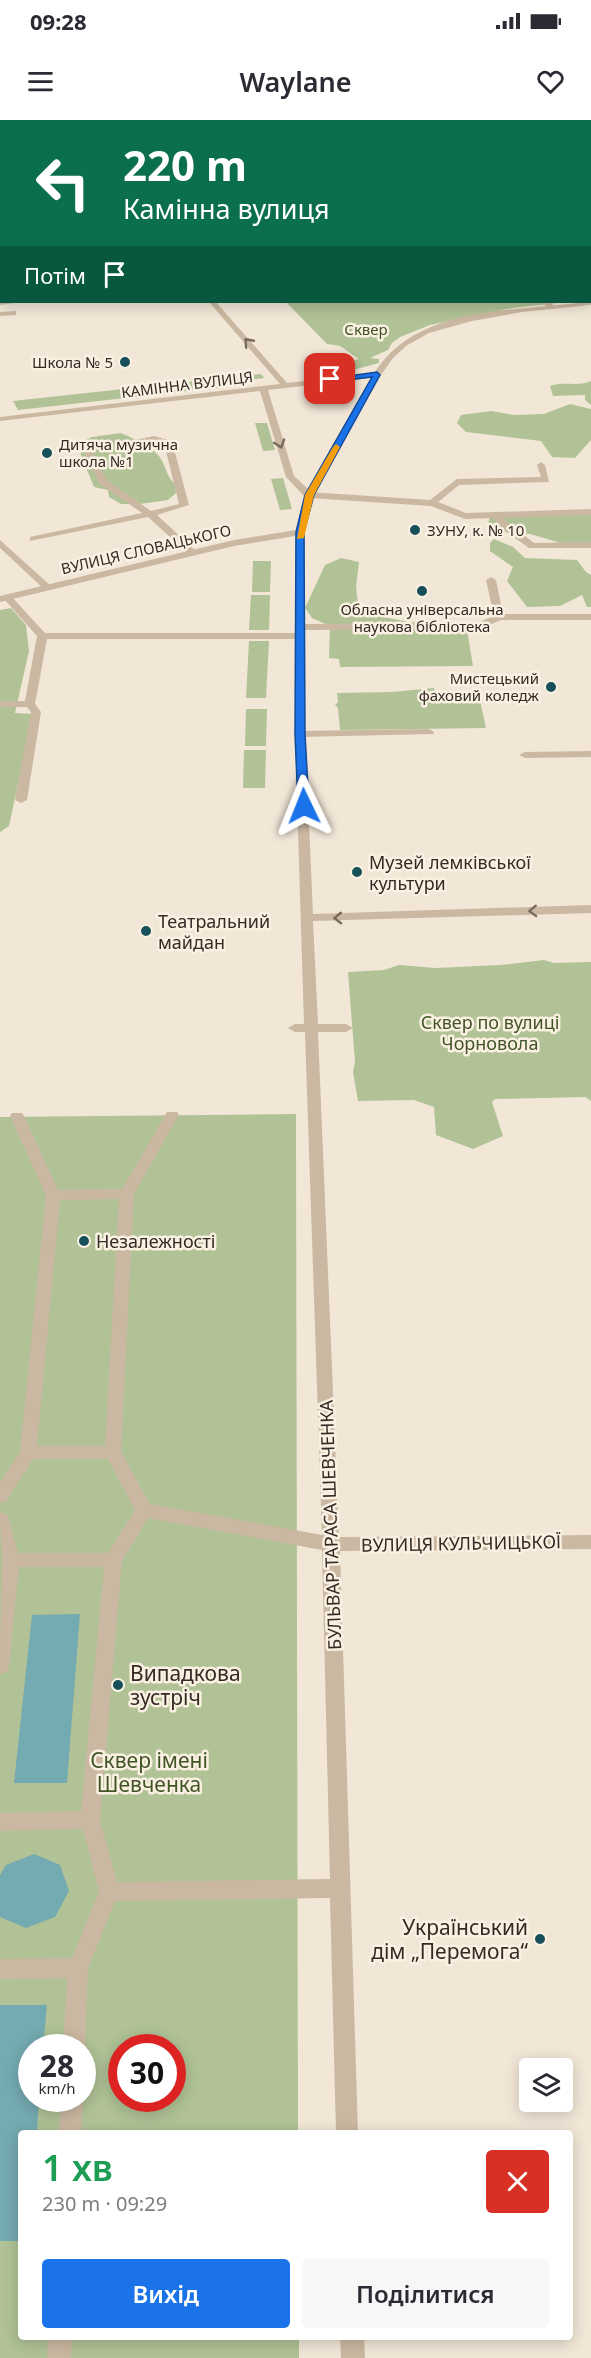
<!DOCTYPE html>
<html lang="uk">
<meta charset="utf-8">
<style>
:root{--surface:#fff;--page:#f7f7f7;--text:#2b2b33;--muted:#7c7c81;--accent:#1a73e8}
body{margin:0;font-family:"Noto Sans",sans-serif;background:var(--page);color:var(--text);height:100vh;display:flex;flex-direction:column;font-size:22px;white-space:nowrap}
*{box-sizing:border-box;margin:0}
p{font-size:20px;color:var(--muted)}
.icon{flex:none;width:33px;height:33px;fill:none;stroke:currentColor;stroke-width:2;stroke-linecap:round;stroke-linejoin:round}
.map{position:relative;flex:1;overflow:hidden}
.sheet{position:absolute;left:18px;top:2010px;width:555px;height:210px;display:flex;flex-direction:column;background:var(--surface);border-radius:6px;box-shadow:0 3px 15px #0003}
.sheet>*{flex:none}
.top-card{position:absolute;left:0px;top:0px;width:591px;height:183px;box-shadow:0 3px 15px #0003;background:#0b6e4f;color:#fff;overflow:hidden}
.tools{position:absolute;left:519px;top:1938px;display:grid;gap:12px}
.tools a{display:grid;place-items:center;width:54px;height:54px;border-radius:6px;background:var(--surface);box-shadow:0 3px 15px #0003;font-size:30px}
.speed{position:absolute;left:18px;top:1914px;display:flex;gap:12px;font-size:30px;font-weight:700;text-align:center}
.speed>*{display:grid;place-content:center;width:78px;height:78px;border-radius:50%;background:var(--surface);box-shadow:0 3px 15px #0003;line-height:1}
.speed small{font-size:15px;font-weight:400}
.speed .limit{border:9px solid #d22;background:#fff;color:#111}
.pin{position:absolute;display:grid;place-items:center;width:51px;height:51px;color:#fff;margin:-26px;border-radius:12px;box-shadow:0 3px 9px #0006}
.me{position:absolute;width:66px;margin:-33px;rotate:358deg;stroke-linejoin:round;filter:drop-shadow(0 0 4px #0008)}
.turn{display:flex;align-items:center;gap:21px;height:126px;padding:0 24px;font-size:27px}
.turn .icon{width:78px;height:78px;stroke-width:2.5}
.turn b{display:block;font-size:42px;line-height:51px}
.then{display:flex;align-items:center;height:57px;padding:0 24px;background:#0003;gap:12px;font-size:22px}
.round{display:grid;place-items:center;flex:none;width:63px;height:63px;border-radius:6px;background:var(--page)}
.head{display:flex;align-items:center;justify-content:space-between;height:102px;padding:0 24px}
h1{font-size:36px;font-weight:600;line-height:45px;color:#1e9e55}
.button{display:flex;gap:12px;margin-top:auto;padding:12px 24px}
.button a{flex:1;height:69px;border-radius:6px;background:var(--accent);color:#fff;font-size:24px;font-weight:600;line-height:69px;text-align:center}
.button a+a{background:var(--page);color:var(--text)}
.status{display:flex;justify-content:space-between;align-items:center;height:42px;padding:0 30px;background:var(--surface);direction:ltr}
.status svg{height:16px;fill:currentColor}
header{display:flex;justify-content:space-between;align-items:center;height:78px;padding:0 24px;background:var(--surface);font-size:27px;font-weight:600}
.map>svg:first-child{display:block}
.green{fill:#b0c296;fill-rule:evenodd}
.water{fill:#74aab1}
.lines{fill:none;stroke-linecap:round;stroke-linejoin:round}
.lane{fill:#cbb8a2;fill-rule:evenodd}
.street{fill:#cbb8a2;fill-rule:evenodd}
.primary{fill:#786355;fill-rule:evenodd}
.oneway{stroke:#786a5d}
.route{fill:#1a73e8;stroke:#114b97;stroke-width:1.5}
.slow{fill:#f59e0b}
.poi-dot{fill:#185059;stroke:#faf1e3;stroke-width:2}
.labels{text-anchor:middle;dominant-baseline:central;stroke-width:5;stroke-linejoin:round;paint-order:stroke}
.far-park-label{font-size:15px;fill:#415527;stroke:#faf1e3}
.far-poi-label{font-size:15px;fill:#352b25;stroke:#faf1e3;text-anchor:end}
.far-street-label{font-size:15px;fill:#352b25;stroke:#faf1e3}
.poi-label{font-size:18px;fill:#352b25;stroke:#faf1e3;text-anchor:start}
.park-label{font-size:18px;fill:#415527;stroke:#faf1e3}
.street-label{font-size:18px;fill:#352b25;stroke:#faf1e3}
.near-poi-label{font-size:21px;fill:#352b25;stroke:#faf1e3;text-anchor:start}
.near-park-label{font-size:21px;fill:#415527;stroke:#faf1e3}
</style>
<div class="status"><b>09:28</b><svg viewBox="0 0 49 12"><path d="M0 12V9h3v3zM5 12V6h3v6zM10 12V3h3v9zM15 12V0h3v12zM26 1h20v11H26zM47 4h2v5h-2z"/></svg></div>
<header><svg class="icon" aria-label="menu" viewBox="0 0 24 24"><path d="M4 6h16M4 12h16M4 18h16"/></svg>Waylane<svg class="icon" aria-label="heart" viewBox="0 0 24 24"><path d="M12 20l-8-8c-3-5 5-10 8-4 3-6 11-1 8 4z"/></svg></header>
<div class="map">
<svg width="591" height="2238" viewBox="0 0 591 2238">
<rect width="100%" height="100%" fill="#f2e7d7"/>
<path class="green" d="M286 182H566L513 188 430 205 400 217 392 223 388 230 370 238 379 239V243L334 255 304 257 318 249 359 239 340 226 327 224Z
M261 254 264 258 221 263 224 267 18 290 13 281Z
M591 261V285L585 280V275L553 276 550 266C564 261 578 267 591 261Z
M570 284 591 289V320L575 338 552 337 541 321 466 312 457 303 461 295 491 291 514 295 544 294Z
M255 303H267L275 330 263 331Z
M121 313C134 319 154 327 161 339 167 349 166 356 175 364L176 373 168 380 140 384H121L109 377 108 370 94 367 81 335 80 323 92 317Z
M283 358 292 389 280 390 271 359Z
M591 395V423L571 426 530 414 492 411 488 404 490 396Z
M494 419 513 427 525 438 577 440 586 452 591 455V487H587L582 475 560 486 527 487 507 461 513 447 490 431V423Z
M341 438 359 442 356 467 358 483 373 495 409 502 445 505 447 510H467L473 546 340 547 339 539 329 538 330 506 312 498 305 488 325 445Z
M253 441H271L270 472H252Z
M251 475H270L269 510H249Z
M11 488 26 505 29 531 15 593 33 594 9 706 0 712V490Z
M249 521H269L266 578H246Z
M434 568 435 572 478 571 486 608 340 610 338 588 335 585 338 582 337 573 392 572Z
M246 589H267L266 626H245Z
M244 630H266L265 668H243Z
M544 840 554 843 591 842V981L586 977 495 979 492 982 503 1016 473 1029 436 1015 434 987 414 980 358 981 353 952 355 942 348 852 384 850 399 845 435 848 501 845Z
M296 994 298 2013H21V2217H299V2238H0V997ZM32 1928H82V1978H32ZM122 1928H172V1978H122Z"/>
<path class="water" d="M80 1494 67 1663H14L32 1495Z
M34 1734 60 1745 69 1771 55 1797 26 1808 0 1797V1755L6 1745Z
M0 1885H47L43 1927 32 1928V1978L39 1979 37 2013H21V2121H0Z"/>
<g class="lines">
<path class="lane" d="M237 0H241L242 2H236Z
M0 47H2V51H0Z
M0 181 2 182H21L0 185Z
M542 182H549L556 187 549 189Z
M16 191V195L0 196V192Z
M154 316 172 321 189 385 157 395 196 431V435H190L148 397 30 421V417L142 393 100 364 82 328 83 326 101 324V328L91 330 107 360 151 391 179 384 164 323C153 321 134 328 125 322Z
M541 342 545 345 549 362 459 365 438 382 466 393 591 389V395L502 398 534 423 591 422V428H529L501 408 493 398 465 399 431 386 309 378 305 375 309 372 430 380 457 359 541 357 537 345Z
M0 420 51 466V470H45L0 428Z
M491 457 496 460 503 494H591V500H501L479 509 300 510 295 507 300 504 477 503 494 496 486 460Z
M4 475H10L45 513H300L305 516 300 519H47L35 584 41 592 27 680 21 683 15 680 31 592 27 587H0V581H25L37 516 4 479Z
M429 609 434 612 433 614 300 617 295 614 300 611Z
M591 631V637L525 638 519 635 525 632Z"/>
<path class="street" d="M19 0H25L27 2H20Z
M591 18V23H590V19Z
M590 112H591V118H590Z
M591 181V185L522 192 472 201 429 213 406 226 393 238 381 255 313 375 305 412V614L313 794 591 785V793L313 801 318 904H346L353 908 346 912H318L339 1417 591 1415V1429L340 1431 358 2013H336L330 1778 115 1781 88 1848 85 1928 82 1934V1928H63L67 1858 0 1859V1839L72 1838 99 1772 83 1709 0 1711V1693L81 1691 104 1447H19L9 1546 7 1552 0 1554C0 1517 1 1480 2 1443 2 1427 0 1409 0 1392L6 1394 9 1399 18 1433H108L135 1390 108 1339H33L6 1381 0 1383V1362L20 1332 46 1075 10 996 12 993H22L24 996 58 1070 122 1069 167 992H177L179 995 134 1074 121 1332 150 1384 322 1415 305 912H295L288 908 295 904H304L295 614V416L234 426 0 482V476L234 420 296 410 304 376 286 357 260 271 0 301V297L280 264 209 182H216L287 263 374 253C420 182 519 193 591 181ZM371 258 308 369 294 356 268 270ZM119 1079 105 1326H37L60 1080ZM148 1398 322 1430 330 1759 117 1762 100 1700 122 1441Z
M82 1977 83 1978 81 2013H59L61 1978Z
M48 2217H72L71 2238H47Z
M340 2217H364L365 2238H341Z"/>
<path class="primary" d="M431 0H441L427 2Z
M516 0H525L513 2Z
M0 70H2V74H0Z
M0 90H2V94H0Z"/>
</g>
<defs><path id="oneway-chevron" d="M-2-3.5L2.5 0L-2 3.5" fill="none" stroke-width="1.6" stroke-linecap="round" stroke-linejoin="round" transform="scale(1.5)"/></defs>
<g class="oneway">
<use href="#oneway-chevron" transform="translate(248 222) rotate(-132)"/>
<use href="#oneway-chevron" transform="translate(280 324) rotate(72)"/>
<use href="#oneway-chevron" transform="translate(533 791) rotate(178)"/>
<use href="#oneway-chevron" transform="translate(338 798) rotate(179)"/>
</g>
<path class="route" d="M377 252 380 255 314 375 304 412 305 614 309 686 304 689 298 686 295 614 296 412 305 375 372 257 330 262 327 259Z"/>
<path class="slow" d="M336 324 340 327 314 375 304 418 297 419 305 375 333 327Z"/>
<g class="poi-dot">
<circle cx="125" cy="242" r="6"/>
<circle cx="47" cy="333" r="6"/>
<circle cx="415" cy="410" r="6"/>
<circle cx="422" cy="471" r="6"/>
<circle cx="551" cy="567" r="6"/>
<circle cx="357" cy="752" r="6"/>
<circle cx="146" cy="811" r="6"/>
<circle cx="84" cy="1121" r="6"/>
<circle cx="118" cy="1565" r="6"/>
<circle cx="540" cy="1819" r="6"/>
</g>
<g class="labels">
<g class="far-park-label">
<text x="366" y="209">Сквер</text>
</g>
<g class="far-poi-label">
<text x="113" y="242">Школа № 5</text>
<text x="59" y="324" text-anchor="start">Дитяча музична<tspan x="59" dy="17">школа №1</tspan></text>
<text x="427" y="410" text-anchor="start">ЗУНУ, к. № 10</text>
<text x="422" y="489" text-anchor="middle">Обласна універсальна<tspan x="422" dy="17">наукова бібліотека</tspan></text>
<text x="539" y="558">Мистецький<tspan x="539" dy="17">фаховий коледж</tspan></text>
</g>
<g class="far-street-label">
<text transform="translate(187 264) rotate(-7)">КАМІННА ВУЛИЦЯ</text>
<text transform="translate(146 429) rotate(-13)">ВУЛИЦЯ СЛОВАЦЬКОГО</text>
</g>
<g class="poi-label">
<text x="369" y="742">Музей лемківської<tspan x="369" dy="21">культури</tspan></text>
<text x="158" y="801">Театральний<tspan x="158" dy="21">майдан</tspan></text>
<text x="96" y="1121">Незалежності</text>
</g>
<g class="park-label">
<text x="490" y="902">Сквер по вулиці<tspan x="490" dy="21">Чорновола</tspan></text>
</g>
<g class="street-label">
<text transform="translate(330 1405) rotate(-92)">БУЛЬВАР ТАРАСА ШЕВЧЕНКА</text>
<text transform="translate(461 1423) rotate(-1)">ВУЛИЦЯ КУЛЬЧИЦЬКОЇ</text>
</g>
<g class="near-poi-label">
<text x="130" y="1553">Випадкова<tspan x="130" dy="24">зустріч</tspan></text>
<text x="528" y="1807" text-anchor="end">Український<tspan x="528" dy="24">дім „Перемога“</tspan></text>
</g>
<g class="near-park-label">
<text x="149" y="1640">Сквер імені<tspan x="149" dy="24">Шевченка</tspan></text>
</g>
</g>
</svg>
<div class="tools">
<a><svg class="icon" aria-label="layers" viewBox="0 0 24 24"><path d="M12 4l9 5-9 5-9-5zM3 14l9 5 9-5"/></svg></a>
</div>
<div class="speed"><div>28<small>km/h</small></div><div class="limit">30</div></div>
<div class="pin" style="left:330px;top:259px;background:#d93025"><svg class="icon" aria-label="arrive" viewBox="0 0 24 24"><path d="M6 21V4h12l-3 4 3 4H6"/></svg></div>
<svg class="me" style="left:304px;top:686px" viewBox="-20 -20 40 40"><path d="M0-17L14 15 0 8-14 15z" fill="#1a73e8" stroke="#fff" stroke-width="4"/></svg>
<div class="top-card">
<div class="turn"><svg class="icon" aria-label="left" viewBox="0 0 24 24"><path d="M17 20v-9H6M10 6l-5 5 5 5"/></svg><div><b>220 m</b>Камінна вулиця</div></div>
<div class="then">Потім<svg class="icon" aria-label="arrive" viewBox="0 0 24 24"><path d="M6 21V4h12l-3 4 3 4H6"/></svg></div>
</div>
<section class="sheet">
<div class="head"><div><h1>1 хв</h1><p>230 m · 09:29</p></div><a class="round" style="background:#d93025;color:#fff"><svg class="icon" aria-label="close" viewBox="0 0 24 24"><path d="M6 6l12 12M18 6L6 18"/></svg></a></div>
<div class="button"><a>Вихід</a><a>Поділитися</a></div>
</section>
</div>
